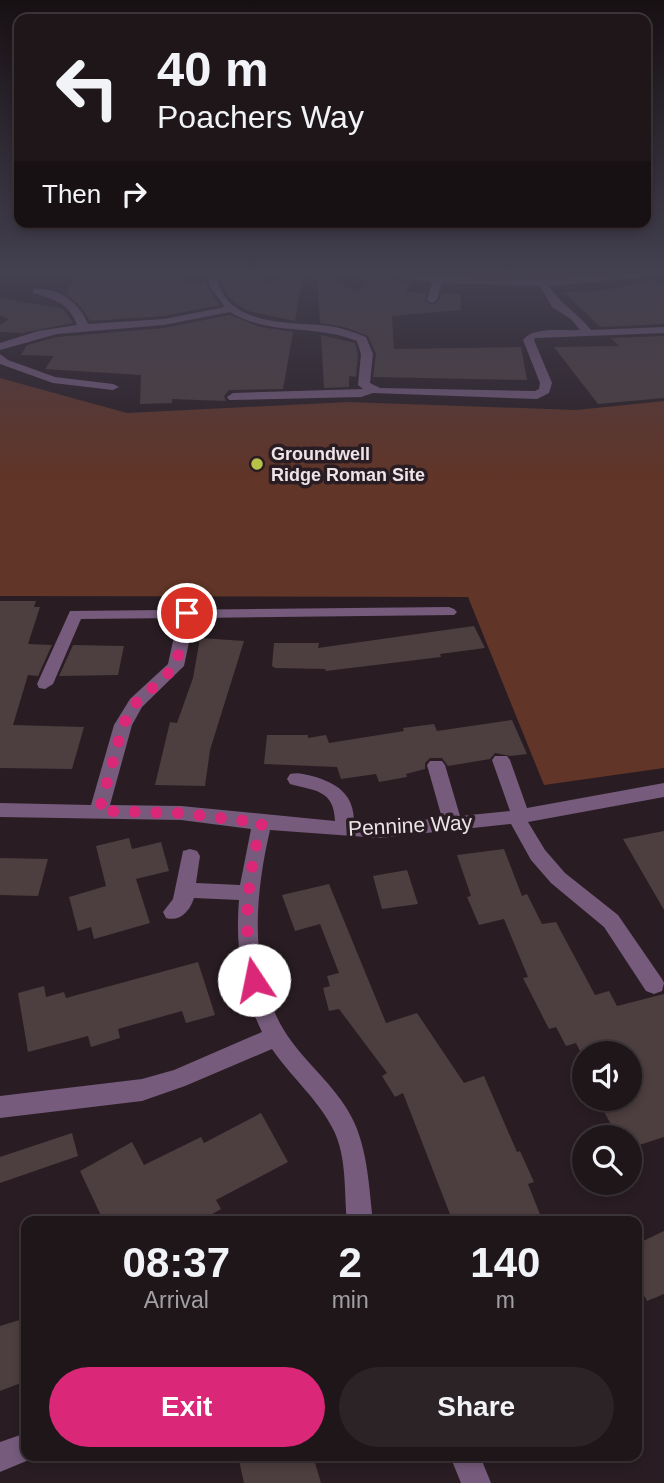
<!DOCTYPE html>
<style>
:root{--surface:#1f161a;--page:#2c2327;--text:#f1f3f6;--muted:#a19fa2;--line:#3c3539;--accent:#db2777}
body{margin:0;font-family:Helvetica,sans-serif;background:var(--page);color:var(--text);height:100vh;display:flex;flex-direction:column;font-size:26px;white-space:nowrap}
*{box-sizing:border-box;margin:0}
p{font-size:23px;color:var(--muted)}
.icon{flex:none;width:38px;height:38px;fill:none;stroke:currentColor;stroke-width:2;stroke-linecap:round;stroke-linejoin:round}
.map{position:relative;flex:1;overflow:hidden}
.panel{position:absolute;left:21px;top:1216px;width:621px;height:245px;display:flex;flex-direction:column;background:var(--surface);border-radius:14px;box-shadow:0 4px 10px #0003,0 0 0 2px var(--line)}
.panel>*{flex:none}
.guide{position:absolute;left:14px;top:14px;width:637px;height:214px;border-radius:14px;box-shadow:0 4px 10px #0003,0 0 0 2px var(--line);background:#1f161a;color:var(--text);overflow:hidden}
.fabs{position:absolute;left:572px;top:1041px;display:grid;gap:14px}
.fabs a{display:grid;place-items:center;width:70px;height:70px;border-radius:50%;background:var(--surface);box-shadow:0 4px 10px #0003,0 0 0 2px var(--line);font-size:35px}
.pin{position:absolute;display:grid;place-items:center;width:60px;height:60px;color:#fff;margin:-30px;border:4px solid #fff;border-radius:50%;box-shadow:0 2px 7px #0007}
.me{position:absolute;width:77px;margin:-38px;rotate:349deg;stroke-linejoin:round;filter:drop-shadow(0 0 5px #0008)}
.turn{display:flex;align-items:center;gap:24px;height:147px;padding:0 28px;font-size:32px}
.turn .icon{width:91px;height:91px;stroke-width:2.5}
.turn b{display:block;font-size:49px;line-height:60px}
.then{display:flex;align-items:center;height:66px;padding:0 28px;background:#0003;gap:14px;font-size:26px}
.eta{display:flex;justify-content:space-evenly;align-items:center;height:119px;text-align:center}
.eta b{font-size:42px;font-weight:700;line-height:49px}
.cta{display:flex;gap:14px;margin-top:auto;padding:14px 28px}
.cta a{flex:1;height:80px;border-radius:42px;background:var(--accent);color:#fff;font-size:28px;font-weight:700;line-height:80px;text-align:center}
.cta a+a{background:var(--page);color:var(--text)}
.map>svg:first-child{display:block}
.green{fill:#613528}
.building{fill:#4d3e3f}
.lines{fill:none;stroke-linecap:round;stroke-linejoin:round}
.minor{fill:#765b7c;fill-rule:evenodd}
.route{stroke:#db2777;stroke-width:12;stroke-dasharray:0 21.6}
.poi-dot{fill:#b8c147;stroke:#291d23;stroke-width:2.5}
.labels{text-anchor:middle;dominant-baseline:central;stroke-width:7;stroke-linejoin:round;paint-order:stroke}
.far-poi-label{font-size:18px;font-weight:bold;fill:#ede4e8;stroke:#291d23;text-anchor:start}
.street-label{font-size:21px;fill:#ede4e8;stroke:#291d23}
</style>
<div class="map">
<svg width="664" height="1483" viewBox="0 0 664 1483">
<rect width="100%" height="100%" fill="#291d23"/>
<path class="green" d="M407 271H514L511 281Z
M535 271H646L626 275 524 281 522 276Z
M0 378 127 413 349 402 576 410 664 401V768L544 785 468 597 0 596Z"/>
<path class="building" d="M169 271 184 284 206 281 208 289 220 305 164 316 90 321 81 307 66 294 77 272Z
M303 272 295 321 248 311 235 303 225 292 221 280 257 275 264 284Z
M317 273 358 292 368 278 411 282 405 292 426 293 425 301 431 305 438 302 442 293 460 294 461 310 392 316 394 349 521 347 527 380 373 377 376 354 368 336 344 327 320 323Z
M653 280 664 286V324L600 327 564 292 608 290Z
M0 298 63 309 73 323 22 333 0 332V325L9 319 0 315Z
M230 315 260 327 293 332 283 389 229 390 224 396 226 401 172 399V403L140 404 141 375 45 369 54 356 21 355 27 345 57 337 164 328Z
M321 335 355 343 358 354 356 377 349 376V387L324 388Z
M664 336V398L598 404 554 347 619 346 611 338Z
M0 601H36L34 607H40L28 644 52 645 38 676 28 675 13 725 84 727 72 769 0 768Z
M474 626 485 648 440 654 441 657 326 671 325 669 275 668 272 666 274 643H319L318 648Z
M200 638 244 641 210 750 205 786 155 785 170 722 177 723 193 678Z
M73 645 124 646 118 675 59 676Z
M512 720 527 754 510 756 495 753 490 759 448 766 442 758H430L425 763V769L406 774 407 777 379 782 376 774 341 779 337 767 264 764 267 735H308V738L326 735 329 743 404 731 403 728 434 724 437 731Z
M664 831V910L623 839Z
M129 838 132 849 161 842 169 871 136 879 150 923 94 939 91 927 78 931 69 897 106 886 96 846Z
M504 849 522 896 527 894 542 924 556 922 595 995 609 991 617 1006 664 994V1137L630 1148V1138H618L599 1102 605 1099H630V1054H584V1059L576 1043 566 1046 556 1027 549 1029 523 978 528 977 504 919 479 925 467 897 471 896 457 855Z
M0 858 48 859 38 896 0 895Z
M407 870 418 904 382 909 373 876Z
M329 884 386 1023 417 1013 464 1083 484 1076 517 1152 520 1151 534 1182 528 1184 543 1222H453L403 1093 395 1097 382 1076 387 1073 339 1009 329 1011 323 988 330 986 327 976 339 973 320 924 295 931 282 895Z
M198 962 215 1015 186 1023 182 1011 118 1029 120 1038 91 1047 88 1036 28 1052 18 993 44 986 46 997 64 992 66 998Z
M261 1113 288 1162 216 1200 221 1209 198 1222H104L80 1171 132 1142 144 1165 201 1137 204 1143Z
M72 1133 78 1156 0 1183V1157Z
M664 1231V1294L647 1301 637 1282V1244Z
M26 1318V1381L0 1391V1326Z
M238 1456H313L321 1483H244Z"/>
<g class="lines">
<path class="minor" d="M207 271H254L217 277C226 328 292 321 329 326 342 328 354 332 366 337L373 354 370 383 380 388 535 391 539 389 540 383 523 340C533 326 563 331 580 330L571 319 552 307 540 286 442 283 437 300 432 303 427 300 432 282 402 278 400 276 405 273 523 280 664 271V275L549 286C561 305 577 312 591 330L664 327V333L535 338 534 340 552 383 549 393 537 399 373 393 361 397 229 400 227 397 233 393 363 389 358 385 361 354 357 341C316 324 269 336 230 312L164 325 57 334 0 350V343L38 331 77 325C69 303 54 299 33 293V289C58 287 79 302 88 324L164 319 225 307 210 287Z
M0 354 8 360 55 377 113 384 119 387 113 390 53 383 0 364Z
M449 607 454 609 457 612 454 615 194 618 184 666 142 707 132 725 110 805 181 806 335 821C334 789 314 791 290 784L287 779 290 774C298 772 304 774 312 776 337 783 354 794 354 822L380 824 442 818 427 765 430 761H442L445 765 460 816 510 811 492 760 495 756H507L510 760 527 808 664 783V797L528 822 545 850 565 873 618 915 662 979 664 983 662 991 654 994 646 991 604 927 551 883 531 860 511 824 380 838 270 830C254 899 247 982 292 1042 312 1069 340 1091 354 1122 368 1153 369 1188 373 1222H347C344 1192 347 1158 334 1131 319 1100 291 1077 272 1049L185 1086 142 1101 0 1118V1096L142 1079 174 1070 262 1032C242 991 235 947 239 900L194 898C190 911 180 922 166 918L163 912 173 899 183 851 190 849 197 851 200 856 196 883 240 885 251 829 181 820 0 817V803L91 805 114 725 130 699 168 664 178 618 81 619 53 684 45 689 39 688 37 684 70 611Z
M26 1433V1456L36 1457 0 1472V1442Z
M450 1456H480L491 1483H461Z"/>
</g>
<linearGradient id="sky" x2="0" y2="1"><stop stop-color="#171013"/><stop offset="0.57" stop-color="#434050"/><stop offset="1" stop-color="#434050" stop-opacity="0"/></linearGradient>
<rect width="664" height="479" fill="url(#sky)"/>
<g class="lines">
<path class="route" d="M187 613 176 666 136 703 123 725 99 811 181 813 262 823C248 874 241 928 254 980"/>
</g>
<circle class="poi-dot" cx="257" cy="464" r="7"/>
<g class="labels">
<g class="far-poi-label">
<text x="271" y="454">Groundwell<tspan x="271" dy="21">Ridge Roman Site</tspan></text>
</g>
<g class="street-label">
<text transform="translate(410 825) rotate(-3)">Pennine Way</text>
</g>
</g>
</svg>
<div class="fabs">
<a><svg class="icon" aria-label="sound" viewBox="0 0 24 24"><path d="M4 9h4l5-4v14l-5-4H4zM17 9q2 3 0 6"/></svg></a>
<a><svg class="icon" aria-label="search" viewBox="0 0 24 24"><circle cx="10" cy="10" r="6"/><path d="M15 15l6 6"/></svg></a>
</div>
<div class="pin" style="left:187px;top:613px;background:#d93025"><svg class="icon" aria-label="arrive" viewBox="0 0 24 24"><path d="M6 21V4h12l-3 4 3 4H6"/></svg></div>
<svg class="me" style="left:254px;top:980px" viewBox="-20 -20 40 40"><circle r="19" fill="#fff"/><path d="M0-13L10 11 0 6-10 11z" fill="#db2777"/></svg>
<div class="guide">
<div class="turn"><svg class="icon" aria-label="left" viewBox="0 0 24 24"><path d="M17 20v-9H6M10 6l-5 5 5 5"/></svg><div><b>40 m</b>Poachers Way</div></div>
<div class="then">Then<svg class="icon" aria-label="right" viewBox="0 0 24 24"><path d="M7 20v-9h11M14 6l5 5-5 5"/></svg></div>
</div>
<section class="panel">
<div class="eta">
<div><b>08:37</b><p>Arrival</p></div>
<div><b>2</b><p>min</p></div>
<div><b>140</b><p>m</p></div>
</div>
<div class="cta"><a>Exit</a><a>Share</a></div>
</section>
</div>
